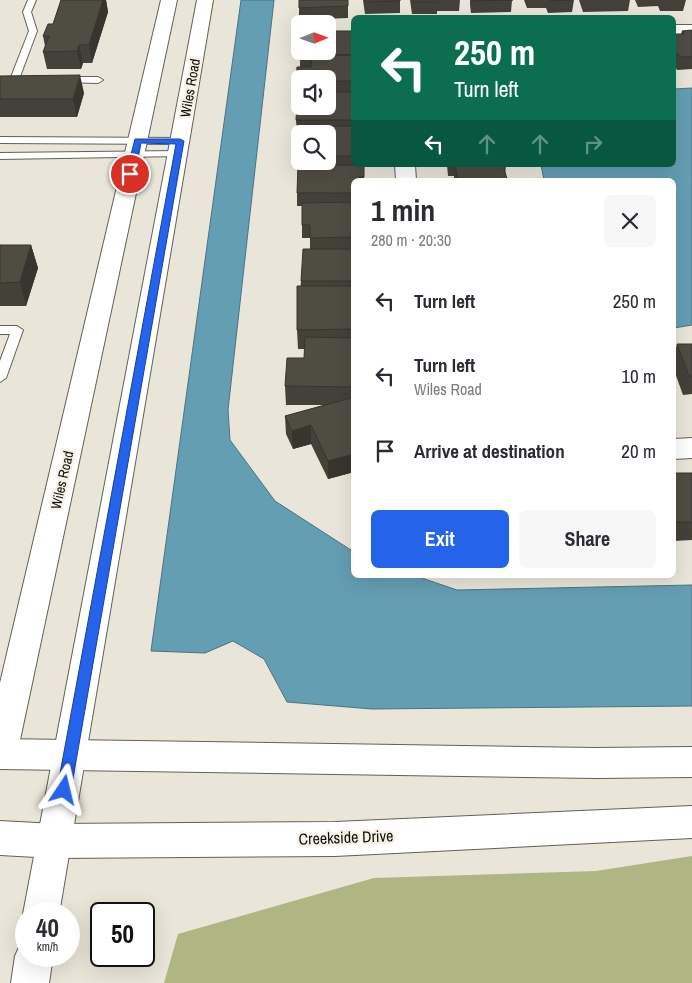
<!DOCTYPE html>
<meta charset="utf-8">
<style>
:root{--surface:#fff;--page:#f7f7f7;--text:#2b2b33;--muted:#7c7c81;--accent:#2563eb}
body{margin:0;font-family:"Archivo Narrow",sans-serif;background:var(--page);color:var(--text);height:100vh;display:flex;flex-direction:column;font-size:19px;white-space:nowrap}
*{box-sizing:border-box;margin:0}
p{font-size:16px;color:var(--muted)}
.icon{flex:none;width:28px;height:28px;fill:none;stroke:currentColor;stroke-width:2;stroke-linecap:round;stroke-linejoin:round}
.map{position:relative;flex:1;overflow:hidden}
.sheet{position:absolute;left:351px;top:178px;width:325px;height:400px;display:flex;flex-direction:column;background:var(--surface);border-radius:8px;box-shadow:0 5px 20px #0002}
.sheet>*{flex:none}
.hud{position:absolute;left:351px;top:15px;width:325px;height:152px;border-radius:8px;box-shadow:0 5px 20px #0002;background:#0b6e4f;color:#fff;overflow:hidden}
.needle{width:32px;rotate:89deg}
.fabs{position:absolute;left:291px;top:15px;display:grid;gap:10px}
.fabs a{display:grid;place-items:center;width:45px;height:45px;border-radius:8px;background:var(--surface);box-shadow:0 5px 20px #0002;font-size:25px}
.speed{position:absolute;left:15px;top:902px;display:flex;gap:10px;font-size:25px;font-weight:700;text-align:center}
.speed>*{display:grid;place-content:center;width:65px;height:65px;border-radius:50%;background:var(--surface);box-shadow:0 5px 20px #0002;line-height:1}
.speed small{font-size:12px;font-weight:400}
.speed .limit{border:2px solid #111;border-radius:8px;background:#fff;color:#111}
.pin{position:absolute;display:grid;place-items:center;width:42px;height:42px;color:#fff;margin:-21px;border:2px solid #fff;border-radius:50%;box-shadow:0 1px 5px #0007}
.me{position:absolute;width:55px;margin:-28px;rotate:10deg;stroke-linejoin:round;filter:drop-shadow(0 0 4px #0008)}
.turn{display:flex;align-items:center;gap:18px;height:105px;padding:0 20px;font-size:22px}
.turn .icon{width:65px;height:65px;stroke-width:2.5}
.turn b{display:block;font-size:35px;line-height:42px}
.lanes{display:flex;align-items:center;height:48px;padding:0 20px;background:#0003;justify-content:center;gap:25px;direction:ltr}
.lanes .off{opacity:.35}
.round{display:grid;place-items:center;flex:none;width:52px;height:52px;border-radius:8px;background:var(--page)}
.overview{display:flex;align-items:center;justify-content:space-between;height:85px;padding:0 20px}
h1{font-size:30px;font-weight:700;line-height:38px}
.cta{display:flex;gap:10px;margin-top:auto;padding:10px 20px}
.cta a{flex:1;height:58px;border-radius:8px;background:var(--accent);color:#fff;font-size:20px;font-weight:700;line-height:58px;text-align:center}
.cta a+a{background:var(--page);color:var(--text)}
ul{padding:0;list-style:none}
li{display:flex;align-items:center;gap:15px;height:75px;padding:0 20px}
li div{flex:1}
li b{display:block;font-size:19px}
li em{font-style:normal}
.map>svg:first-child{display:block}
.forest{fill:#afb583}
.water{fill:#649eb3;stroke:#4b7381}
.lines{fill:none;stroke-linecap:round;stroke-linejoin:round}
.service-casing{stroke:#636055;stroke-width:2}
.minor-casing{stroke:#636055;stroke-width:2}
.tertiary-casing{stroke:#636055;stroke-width:2}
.secondary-casing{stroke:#636055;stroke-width:2}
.service{fill:#fff;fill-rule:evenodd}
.minor{fill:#fff;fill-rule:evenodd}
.tertiary{fill:#fff;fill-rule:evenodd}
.secondary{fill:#fff;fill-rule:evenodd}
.wall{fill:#444139}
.shaded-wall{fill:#37352e}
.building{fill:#4f4c42;stroke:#37352e}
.route{fill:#2563eb;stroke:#184099}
.labels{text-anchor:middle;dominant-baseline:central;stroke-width:5;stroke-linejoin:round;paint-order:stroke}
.street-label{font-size:14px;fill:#100f0b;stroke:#f6f3e6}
.near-street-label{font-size:16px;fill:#100f0b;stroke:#f6f3e6}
</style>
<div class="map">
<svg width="692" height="983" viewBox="0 0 692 983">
<rect width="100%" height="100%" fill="#e9e5d9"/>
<path class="forest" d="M692 856V983H164L178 934 374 878 596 871Z"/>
<path class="water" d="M241 0H274L228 410 230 440 275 501 354 552V575H413L457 590 692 585V706L372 709 287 702 264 659 233 641 205 653 151 651Z
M692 88V325L674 328V180H544L541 165H674V89Z"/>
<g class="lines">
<g class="service-casing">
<path id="service" d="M28 0H36L31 12 37 31 18 82 0 83V77H11L29 31 23 12Z
M64 77H98L103 80 98 83 61 82 59 80Z
M0 137 180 138 185 141 180 144 0 143Z
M178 151 182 152V156L0 159V153Z
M0 326H17L23 330 6 378 0 382V361L10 334H0Z"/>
</g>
<g class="minor-casing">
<path id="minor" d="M674 25H692V35H674Z
M395 165H415L416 180H396Z
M692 438V458L674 459V439Z"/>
</g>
<g class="tertiary-casing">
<path id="tertiary" d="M0 739 596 748 692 747V777L596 778 0 769Z
M692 806V838L335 856 55 858 0 855V821L55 824 335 822Z"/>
</g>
<g class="secondary-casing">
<path id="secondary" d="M161 0H177L17 754 12 765 0 769V683Z
M197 0H213L59 914H26V923L23 914Z
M26 940V956H53L49 983H11L15 956 21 943Z"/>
</g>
<use href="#service" class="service"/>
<use href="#minor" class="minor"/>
<use href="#tertiary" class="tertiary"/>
<use href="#secondary" class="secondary"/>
</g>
<path class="wall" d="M61 0H106L108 12 92 63H83L81 69H47L43 52 45 46 43 36 53 24Z
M299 0 348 6V18L299 20Z
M363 0H400V13L365 14Z
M410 0H460L459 11H437V14H412Z
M470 0H512L511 12 471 13 470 5Z
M524 0H574L572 12 548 13 546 8H527Z
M579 0H630L628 11 583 12Z
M635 0H686L683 11H660L658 6 638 7Z
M692 30V69L677 70 675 66H674V34H681L682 31Z
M354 31V165L364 177V180H354V472L328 479 311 444 293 449 286 434 285 416 324 405H286L285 386 304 358 305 349H298L297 330 301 281 310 249V238H302V206H297V193L303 165 302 161H328V134L297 133 296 120 328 106V79H300V99H297L296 81 300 67V51Z
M0 76 84 93 77 117H0Z
M447 165H506L505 174 507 179 522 180H454V176H448Z
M0 245H31L38 268 26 306H0Z
M677 344H692V394L683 395 674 370V355Z
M674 473H692V540L674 541Z"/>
<path class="shaded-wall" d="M103 0H106L108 12 92 63 89 45Z
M79 45 83 63 81 69 77 51Z
M80 75 84 93 77 117 73 99Z
M31 245 38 268 26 306 20 282Z
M311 425V444L293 449 292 431Z
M354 454V472L328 479V461Z"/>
<path class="building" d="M61 0H103L89 45H79L77 51 43 52 49 36H43L48 24H53Z
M299 0H348V6L299 8Z
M365 0H400V1L365 2Z
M413 0H438V2H413Z
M472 0H513L473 1Z
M549 0H572L550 1Z
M692 30V57H680L678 54H674V34H684L682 31Z
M328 31H354V55H299L300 47V51H328Z
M312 55H354V81H328V79H300V81H296L297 67H311Z
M80 75 73 99H0V76Z
M328 92H354V120H296L297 105H300V106H328Z
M313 126H354V156H328V134H312Z
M298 165H364V177H358V180H354V193H297Z
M455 165H503L507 179H522V180H458Z
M354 202V237L310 238V225H302V203Z
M0 245H31L20 282 0 283Z
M303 249H354V281H301Z
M297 286H354V329L297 330Z
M305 337 354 338V387L285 386 287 358H304Z
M677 344H692V376H689Z
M354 397V454L328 461 311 425 292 431 285 416Z
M674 473H692V522H674Z"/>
<path class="route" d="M135 139H180L184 141 71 790 69 795 64 797 59 795 57 790 176 144 141 143 135 174 130 176 126 174Z"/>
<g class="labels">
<g class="street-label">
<text transform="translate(190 88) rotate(-80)">Wiles Road</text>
<text transform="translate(62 480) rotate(-77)">Wiles Road</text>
</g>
<g class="near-street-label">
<text transform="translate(346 837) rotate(-2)">Creekside Drive</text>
</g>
</g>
</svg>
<div class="fabs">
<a><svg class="needle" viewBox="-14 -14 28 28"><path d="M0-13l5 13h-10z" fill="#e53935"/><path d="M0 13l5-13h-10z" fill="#7c7c81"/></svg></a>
<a><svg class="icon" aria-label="sound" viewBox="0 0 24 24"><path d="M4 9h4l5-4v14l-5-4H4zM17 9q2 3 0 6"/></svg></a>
<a><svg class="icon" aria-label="search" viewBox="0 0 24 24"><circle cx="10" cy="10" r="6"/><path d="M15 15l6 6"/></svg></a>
</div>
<div class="speed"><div>40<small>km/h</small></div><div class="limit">50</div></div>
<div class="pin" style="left:130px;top:174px;background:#d93025"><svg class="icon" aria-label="arrive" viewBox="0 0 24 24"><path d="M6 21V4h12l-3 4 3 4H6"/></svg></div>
<svg class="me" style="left:64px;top:790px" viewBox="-20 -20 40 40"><path d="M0-17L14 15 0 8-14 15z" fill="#2563eb" stroke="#fff" stroke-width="4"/></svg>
<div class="hud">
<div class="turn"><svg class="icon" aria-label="left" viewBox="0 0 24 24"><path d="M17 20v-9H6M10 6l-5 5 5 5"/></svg><div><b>250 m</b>Turn left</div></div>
<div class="lanes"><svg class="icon" aria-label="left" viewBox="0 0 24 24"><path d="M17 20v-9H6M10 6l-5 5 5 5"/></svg><svg class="icon off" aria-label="ahead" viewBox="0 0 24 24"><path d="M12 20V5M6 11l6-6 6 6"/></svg><svg class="icon off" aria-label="ahead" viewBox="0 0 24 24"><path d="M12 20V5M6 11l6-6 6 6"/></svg><svg class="icon off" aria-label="right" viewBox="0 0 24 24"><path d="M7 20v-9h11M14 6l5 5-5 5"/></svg></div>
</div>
<section class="sheet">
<div class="overview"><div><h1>1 min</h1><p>280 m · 20:30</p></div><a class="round"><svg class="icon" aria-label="close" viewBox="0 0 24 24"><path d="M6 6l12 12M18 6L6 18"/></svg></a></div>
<ul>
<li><svg class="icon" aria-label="left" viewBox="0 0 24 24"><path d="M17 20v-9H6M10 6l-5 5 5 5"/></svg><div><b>Turn left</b></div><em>250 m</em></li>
<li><svg class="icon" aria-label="left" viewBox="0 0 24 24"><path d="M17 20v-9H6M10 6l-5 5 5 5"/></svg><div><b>Turn left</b><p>Wiles Road</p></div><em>10 m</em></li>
<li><svg class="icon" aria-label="arrive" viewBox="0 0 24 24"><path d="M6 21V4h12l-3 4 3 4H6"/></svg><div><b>Arrive at destination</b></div><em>20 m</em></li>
</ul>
<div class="cta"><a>Exit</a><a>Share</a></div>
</section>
</div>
